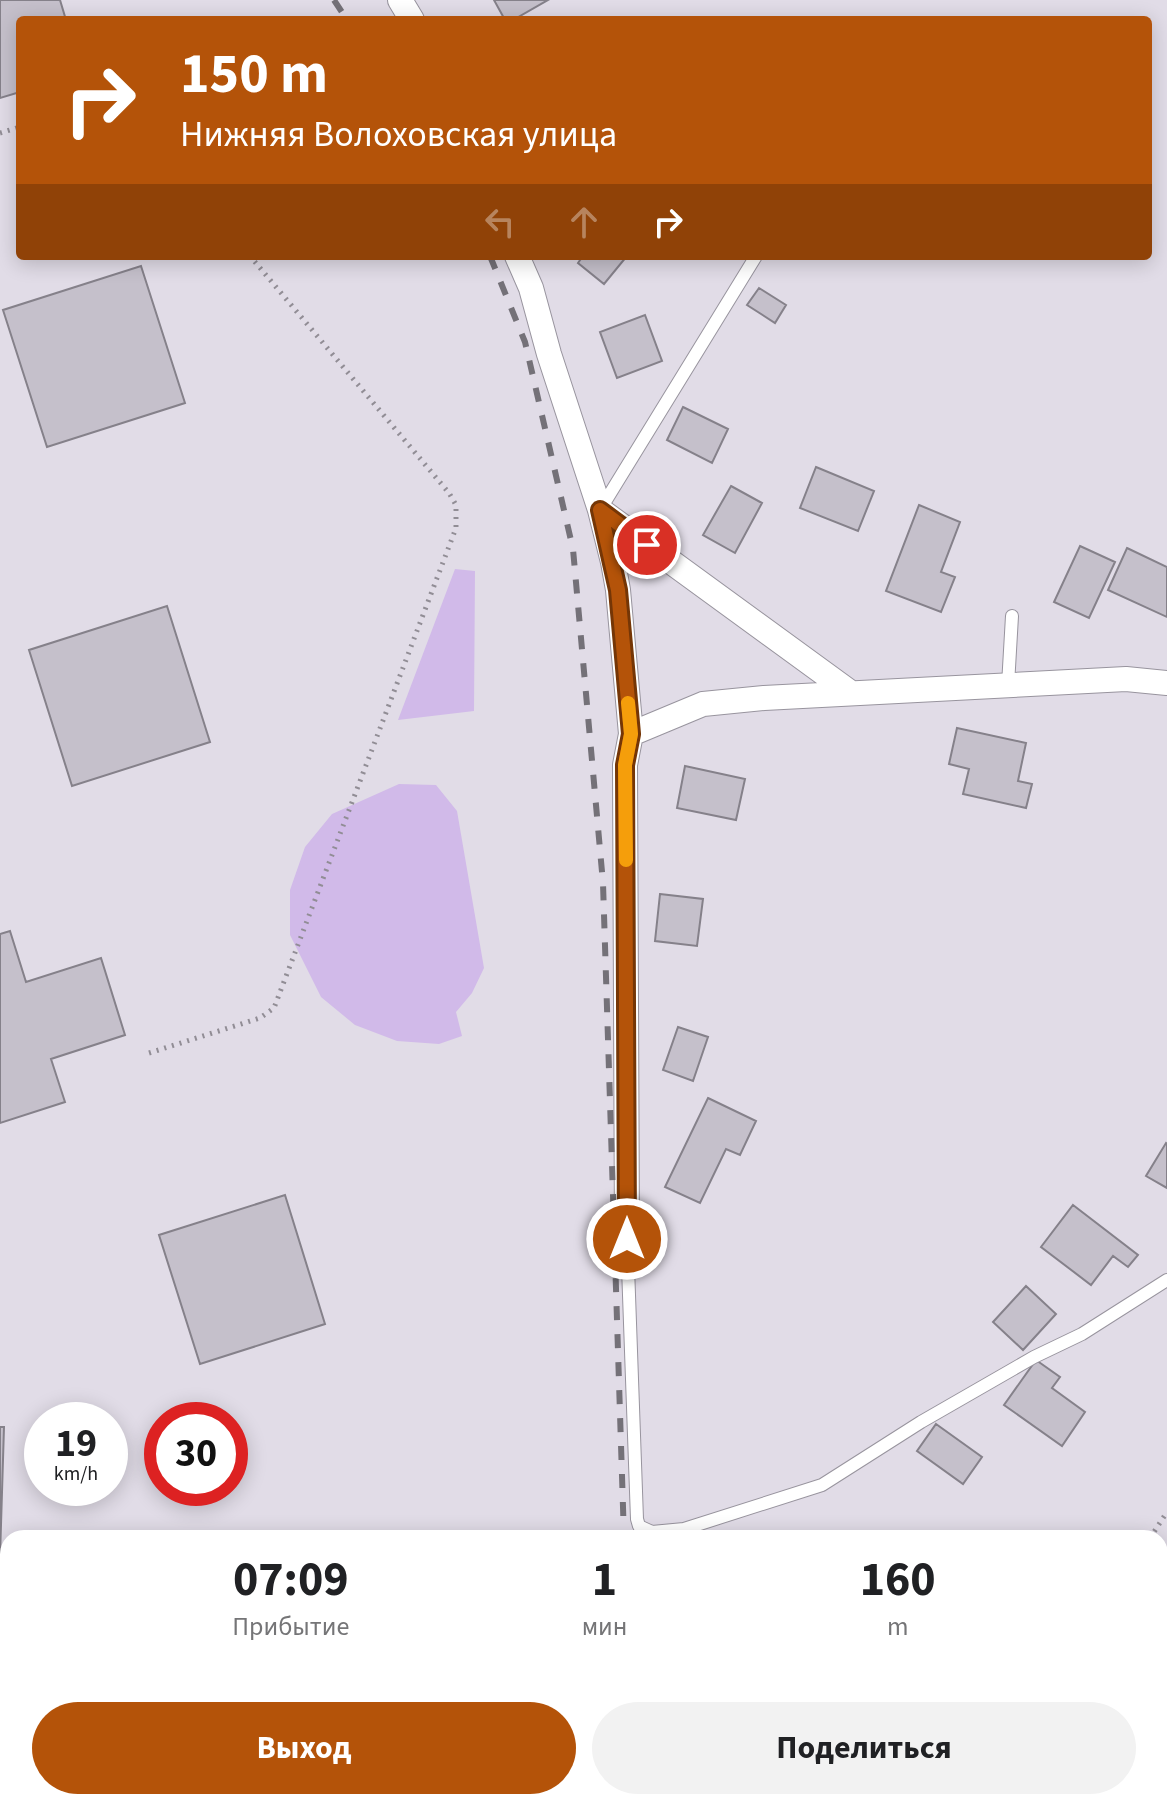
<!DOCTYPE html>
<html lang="ru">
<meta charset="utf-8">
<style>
:root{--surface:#fff;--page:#f2f2f2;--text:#202124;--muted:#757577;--accent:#b45309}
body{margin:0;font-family:"Source Sans 3",sans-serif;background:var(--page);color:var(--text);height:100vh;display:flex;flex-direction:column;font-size:30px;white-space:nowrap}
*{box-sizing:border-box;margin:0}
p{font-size:26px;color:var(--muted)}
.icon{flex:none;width:44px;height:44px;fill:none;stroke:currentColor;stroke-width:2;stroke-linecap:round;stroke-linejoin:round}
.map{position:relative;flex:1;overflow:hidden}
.side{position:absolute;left:0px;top:1530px;width:1168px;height:280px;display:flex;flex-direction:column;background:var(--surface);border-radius:24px 24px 0 0;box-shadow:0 4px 20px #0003}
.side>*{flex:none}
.top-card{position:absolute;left:16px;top:16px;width:1136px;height:244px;border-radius:8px;box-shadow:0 4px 20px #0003;background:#b45309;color:#fff;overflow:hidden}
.speed{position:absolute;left:24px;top:1402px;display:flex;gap:16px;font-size:40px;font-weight:700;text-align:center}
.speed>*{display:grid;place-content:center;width:104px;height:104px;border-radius:50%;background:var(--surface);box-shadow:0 4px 20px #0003;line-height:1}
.speed small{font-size:20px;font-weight:400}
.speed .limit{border:12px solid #d22;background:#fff;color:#111}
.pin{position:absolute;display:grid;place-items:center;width:68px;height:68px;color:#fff;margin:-34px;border:4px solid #fff;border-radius:50%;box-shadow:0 2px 8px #0007}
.me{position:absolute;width:88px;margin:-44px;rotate:0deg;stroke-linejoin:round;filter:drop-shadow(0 0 6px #0008)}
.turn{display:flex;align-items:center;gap:28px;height:168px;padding:0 32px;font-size:36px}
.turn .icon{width:104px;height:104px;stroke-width:2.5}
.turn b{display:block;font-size:56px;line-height:68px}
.lanes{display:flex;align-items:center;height:76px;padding:0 32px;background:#0003;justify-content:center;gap:40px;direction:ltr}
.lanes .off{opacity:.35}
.eta{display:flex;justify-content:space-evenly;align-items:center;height:136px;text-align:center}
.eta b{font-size:48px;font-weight:700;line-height:56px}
.cta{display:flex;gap:16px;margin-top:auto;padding:16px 32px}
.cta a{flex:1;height:92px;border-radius:48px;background:var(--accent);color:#fff;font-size:32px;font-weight:700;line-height:92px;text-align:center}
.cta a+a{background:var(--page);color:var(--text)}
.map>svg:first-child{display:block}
.built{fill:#d8d0e2}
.green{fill:#d1bae9}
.building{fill:#c5c0cb;stroke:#85818a;stroke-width:2}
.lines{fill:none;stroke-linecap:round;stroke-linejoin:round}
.lane-casing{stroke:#98949e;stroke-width:14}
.street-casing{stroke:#98949e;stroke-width:26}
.path{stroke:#918d95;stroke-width:5;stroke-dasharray:2 6;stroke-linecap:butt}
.lane{stroke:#fff;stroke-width:12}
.street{stroke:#fff;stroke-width:24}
.rail{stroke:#747178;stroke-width:6;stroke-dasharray:14 14;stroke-linecap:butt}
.route-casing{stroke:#753606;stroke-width:20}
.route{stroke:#b45309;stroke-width:14}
.slow{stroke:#f59e0b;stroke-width:14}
</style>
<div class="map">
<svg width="1167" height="1810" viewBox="0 0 1167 1810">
<rect width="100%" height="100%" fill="#e1dce7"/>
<path class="built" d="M512 1802H614V1810H511Z"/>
<path class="green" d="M455 569 475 571 474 711 398 720Z
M399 784 436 785 457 811 484 968 472 993 456 1012 462 1036 439 1044 397 1041 355 1025 321 997 290 935V890L305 847 332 814Z"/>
<path class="building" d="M0 0H60L66 20H20V92L0 98Z
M494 0H548L513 20H505Z
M583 256H627L604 284 578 263Z
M141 266 185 403 47 447 3 310Z
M759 288 786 305 775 323 747 305Z
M645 315 662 361 617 378 600 332Z
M683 407 728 429 712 463 667 440Z
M816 467 874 491 858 531 800 508Z
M731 486 762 503 735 553 703 535Z
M919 505 960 522 941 572 955 577 941 612 886 591Z
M1080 546 1115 562 1089 618 1054 602Z
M1127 548 1167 567V617L1108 590Z
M167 606 210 742 72 786 29 650Z
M957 728 1026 743 1018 781 1032 784 1026 808 963 794 969 769 949 764Z
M685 766 745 779 736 820 677 808Z
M660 894 703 899 697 946 655 941Z
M10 931 26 982 101 958 125 1035 51 1059 65 1102 0 1123V934Z
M678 1027 708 1037 693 1081 663 1070Z
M708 1098 756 1121 740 1155 726 1149 700 1203 665 1187Z
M1166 1143 1167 1144V1188L1146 1176Z
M285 1195 325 1324 200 1364 159 1235Z
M1073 1205 1138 1255 1128 1267 1113 1256 1091 1285 1041 1247Z
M1026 1286 1056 1314 1023 1350 993 1322Z
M1036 1360 1060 1377 1052 1388 1085 1412 1062 1446 1004 1405Z
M936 1424 982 1457 963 1484 917 1451Z
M0 1427H4L0 1557Z
M1160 1579 1167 1585V1631L1160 1639Z
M170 1802H223L170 1806Z"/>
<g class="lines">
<g class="lane-casing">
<path id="lane" d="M600 510 756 256
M1008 685 1012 616
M627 1239 637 1519 639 1526 652 1532 684 1529 822 1485 921 1422 1034 1357 1082 1334 1167 1280
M586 1810V1802"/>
</g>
<g class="street-casing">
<path id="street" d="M400 0 412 20
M517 256 531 288 549 354 600 510 613 562 618 590 631 734 625 765 627 1239
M600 510 851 693
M631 734 703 704 764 698 1126 679 1167 683"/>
</g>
<path class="path" d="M0 133 20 127
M149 1053 260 1018 274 1008 456 528V505L449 493 250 256
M1150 1538 1167 1512
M374 1810 381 1802"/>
<use href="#lane" class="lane"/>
<use href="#street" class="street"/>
<path class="rail" d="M334 0 347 20
M490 256 525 342 573 549 603 883 624 1538
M633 1802V1810"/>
</g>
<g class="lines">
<g class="route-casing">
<path id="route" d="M627 1239 625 765 631 734 618 590 600 510 647 545"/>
</g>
<use href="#route" class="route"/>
<path class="slow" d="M626 860 625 765 631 734 628 703"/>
</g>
</svg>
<div class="speed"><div>19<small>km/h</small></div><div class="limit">30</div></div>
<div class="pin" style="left:647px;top:545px;background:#d93025"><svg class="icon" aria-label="arrive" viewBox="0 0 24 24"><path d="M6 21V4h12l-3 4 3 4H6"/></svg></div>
<svg class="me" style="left:627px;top:1239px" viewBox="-20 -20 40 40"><circle r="17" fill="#b45309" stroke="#fff" stroke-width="3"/><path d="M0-11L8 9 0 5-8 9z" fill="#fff"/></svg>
<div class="top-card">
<div class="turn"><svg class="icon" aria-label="right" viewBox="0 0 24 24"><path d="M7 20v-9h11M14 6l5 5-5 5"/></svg><div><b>150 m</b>Нижняя Волоховская улица</div></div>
<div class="lanes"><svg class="icon off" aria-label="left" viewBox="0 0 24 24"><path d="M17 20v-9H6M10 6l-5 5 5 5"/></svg><svg class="icon off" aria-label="ahead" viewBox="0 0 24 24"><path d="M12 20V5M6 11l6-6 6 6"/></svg><svg class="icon" aria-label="right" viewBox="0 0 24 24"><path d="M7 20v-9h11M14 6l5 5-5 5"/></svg></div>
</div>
<section class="side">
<div class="eta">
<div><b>07:09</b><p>Прибытие</p></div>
<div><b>1</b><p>мин</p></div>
<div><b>160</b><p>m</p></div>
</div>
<div class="cta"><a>Выход</a><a>Поделиться</a></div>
</section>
</div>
